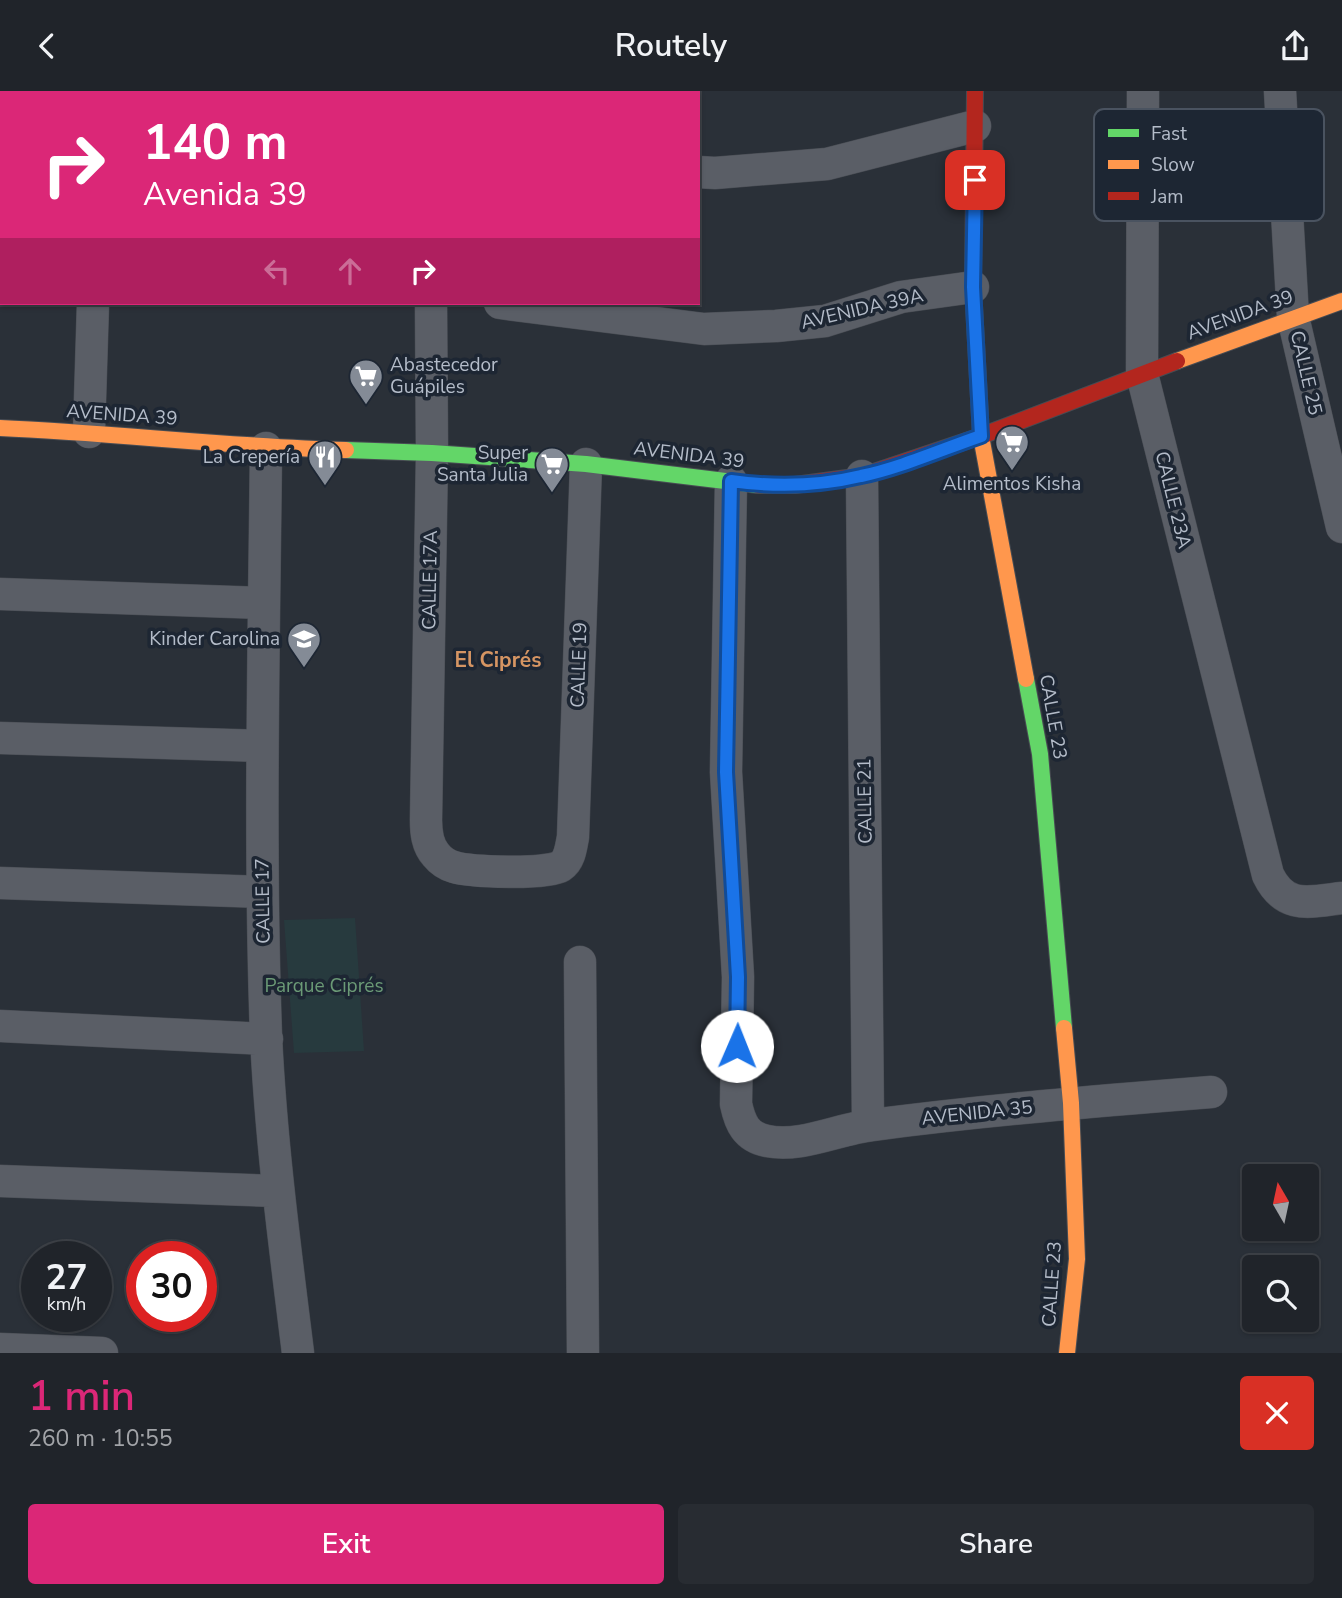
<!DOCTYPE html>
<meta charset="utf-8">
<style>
:root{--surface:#20242a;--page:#282c32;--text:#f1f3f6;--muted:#a2a4a8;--line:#3d4147;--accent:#db2777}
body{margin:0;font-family:"Nunito Sans",sans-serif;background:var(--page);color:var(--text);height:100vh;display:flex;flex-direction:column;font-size:26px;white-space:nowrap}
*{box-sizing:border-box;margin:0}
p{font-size:23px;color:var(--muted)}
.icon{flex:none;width:38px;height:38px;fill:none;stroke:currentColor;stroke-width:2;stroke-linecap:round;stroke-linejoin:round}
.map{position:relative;height:1262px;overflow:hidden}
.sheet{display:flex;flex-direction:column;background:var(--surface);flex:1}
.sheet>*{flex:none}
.hud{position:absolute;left:0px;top:0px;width:700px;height:214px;box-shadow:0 2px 5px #0004,0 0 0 2px var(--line);background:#db2777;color:#fff;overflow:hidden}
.needle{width:46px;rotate:351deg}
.buttons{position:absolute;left:1242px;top:1073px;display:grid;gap:14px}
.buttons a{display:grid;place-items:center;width:77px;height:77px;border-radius:7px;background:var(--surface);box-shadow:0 2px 5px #0004,0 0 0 2px var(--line);font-size:35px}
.speed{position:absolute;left:21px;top:1150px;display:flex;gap:14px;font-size:35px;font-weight:700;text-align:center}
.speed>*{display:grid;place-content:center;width:91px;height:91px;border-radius:50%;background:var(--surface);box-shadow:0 2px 5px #0004,0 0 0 2px var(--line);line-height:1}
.speed small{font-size:18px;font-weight:400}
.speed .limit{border:10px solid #d22;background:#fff;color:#111}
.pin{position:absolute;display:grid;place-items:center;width:60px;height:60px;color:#fff;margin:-30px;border-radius:14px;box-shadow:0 4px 10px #0006}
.me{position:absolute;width:77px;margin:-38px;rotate:1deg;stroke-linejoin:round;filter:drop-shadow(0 0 5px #0008)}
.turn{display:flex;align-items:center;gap:24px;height:147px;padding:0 28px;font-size:32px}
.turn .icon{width:91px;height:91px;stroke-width:2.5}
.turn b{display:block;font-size:49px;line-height:60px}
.lanes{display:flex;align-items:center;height:66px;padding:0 28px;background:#0003;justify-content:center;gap:35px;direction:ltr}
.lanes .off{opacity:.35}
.round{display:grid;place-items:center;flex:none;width:74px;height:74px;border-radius:7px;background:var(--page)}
.head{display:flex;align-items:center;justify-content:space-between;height:119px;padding:0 28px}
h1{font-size:42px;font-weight:600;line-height:52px;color:var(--accent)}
.primary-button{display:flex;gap:14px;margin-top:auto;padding:14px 28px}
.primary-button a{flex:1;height:80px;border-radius:7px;background:var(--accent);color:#fff;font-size:28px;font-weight:600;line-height:80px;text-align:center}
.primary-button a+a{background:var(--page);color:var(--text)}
header{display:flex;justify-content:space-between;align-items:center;height:91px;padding:0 28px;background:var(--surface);font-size:32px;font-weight:600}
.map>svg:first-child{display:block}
.green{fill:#273a3e}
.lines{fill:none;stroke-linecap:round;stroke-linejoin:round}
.street-casing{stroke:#484c53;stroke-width:33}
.fast-casing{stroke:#484c53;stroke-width:18}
.slow-casing{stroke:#484c53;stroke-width:18}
.jam-casing{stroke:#484c53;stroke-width:18}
.street{stroke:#5a5e66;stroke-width:32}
.fast{stroke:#63d668;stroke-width:16}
.slow{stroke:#ff974d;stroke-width:16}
.jam{stroke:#b3261e;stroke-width:16}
.route-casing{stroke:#114b97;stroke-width:18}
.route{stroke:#1a73e8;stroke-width:12}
.labels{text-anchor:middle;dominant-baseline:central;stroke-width:7;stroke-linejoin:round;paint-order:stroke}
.street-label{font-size:19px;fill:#b4bcc9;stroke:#1d2633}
.poi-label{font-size:19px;fill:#b4bcc9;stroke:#1d2633;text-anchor:end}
.park-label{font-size:19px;fill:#6b9a76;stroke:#1d2633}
.neighbourhood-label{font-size:21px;font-weight:bold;fill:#d59563;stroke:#1d2633}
.key{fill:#1d2633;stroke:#4a5360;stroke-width:2}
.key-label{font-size:19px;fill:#b4bcc9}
</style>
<header><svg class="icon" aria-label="back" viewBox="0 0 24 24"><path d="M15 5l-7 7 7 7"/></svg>Routely<svg class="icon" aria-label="share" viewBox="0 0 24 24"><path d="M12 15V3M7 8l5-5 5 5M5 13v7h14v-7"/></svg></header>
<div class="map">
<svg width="1342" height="1262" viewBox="0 0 1342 1262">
<rect width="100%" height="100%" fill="#2a3038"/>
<path class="green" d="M355 827 364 960 294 962 284 829Z"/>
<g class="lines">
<g class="street-casing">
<path id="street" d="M1143 0 1142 283 1268 784C1285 819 1309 811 1342 807
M1280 0 1293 226 1342 436
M524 2V0
M698 81 715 82 827 73 975 35
M431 212 432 362 426 729C426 741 427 754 436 764 440 769 447 774 454 776 471 781 546 784 561 775 570 769 571 756 573 746L586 373
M500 212 704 238 776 235 825 230 901 206 973 196
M89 341 93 212
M266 357C264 553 259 749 266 945 271 1051 285 1157 298 1262
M862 385 868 1034
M731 390 726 681 738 886 736 1013C740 1032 746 1046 767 1050 801 1057 838 1038 872 1034 985 1019 1098 1010 1211 1001
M0 503 264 512
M0 647 261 655
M0 792 262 801
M580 871 583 1262
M0 935 267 948
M0 1090 278 1100
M0 1258 102 1262"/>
</g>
<g class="fast-casing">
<path id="fast" d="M346 359 432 362 586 373 758 394
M1026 588 1040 663 1064 937"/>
</g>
<g class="slow-casing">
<path id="slow" d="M977 270 981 345 1026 588
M1177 270 1342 210
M0 337C116 342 230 356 346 359
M1064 937 1071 1012 1077 1168 1067 1262"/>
</g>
<g class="jam-casing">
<path id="jam" d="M975 0 973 196 977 270
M758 394H795L862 385 981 345 1177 270"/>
</g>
<use href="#street" class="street"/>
<use href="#fast" class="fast"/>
<use href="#slow" class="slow"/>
<use href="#jam" class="jam"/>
</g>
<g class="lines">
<g class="route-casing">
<path id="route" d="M737 955 738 886 726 681 731 390C774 396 819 395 861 385 900 377 943 358 981 345L973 196 975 89"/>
</g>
<use href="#route" class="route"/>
</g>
<defs>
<g id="supermarket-pin" transform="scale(1.75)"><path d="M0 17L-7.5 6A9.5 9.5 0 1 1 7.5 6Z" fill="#848b96" stroke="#1d2633"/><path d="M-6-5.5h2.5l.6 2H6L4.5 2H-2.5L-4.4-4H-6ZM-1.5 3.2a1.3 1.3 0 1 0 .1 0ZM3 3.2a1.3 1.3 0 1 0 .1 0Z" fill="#fff"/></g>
<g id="restaurant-pin" transform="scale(1.75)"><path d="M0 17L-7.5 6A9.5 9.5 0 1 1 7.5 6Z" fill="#848b96" stroke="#1d2633"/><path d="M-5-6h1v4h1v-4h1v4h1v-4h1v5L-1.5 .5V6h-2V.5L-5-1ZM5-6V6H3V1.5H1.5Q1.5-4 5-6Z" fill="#fff"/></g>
<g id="school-pin" transform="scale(1.75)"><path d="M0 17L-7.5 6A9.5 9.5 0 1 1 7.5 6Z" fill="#848b96" stroke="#1d2633"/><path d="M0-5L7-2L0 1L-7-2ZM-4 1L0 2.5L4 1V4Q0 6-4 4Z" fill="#fff"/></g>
</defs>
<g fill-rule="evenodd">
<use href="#supermarket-pin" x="366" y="285"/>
<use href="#supermarket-pin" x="1012" y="351"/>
<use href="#restaurant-pin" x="325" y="366"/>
<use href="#supermarket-pin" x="552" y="373"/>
<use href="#school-pin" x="304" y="548"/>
</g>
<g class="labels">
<g class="street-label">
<text transform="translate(862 218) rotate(-13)">AVENIDA 39A</text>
<text transform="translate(1240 224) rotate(-20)">AVENIDA 39</text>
<text transform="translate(1306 282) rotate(77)">CALLE 25</text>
<text transform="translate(122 324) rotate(4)">AVENIDA 39</text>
<text transform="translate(689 364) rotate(7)">AVENIDA 39</text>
<text transform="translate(1173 409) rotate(76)">CALLE 23A</text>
<text transform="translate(430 489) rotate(-89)">CALLE 17A</text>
<text transform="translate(579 574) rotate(-88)">CALLE 19</text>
<text transform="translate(1053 626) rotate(80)">CALLE 23</text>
<text transform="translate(865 710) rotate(-91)">CALLE 21</text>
<text transform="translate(263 810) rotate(-91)">CALLE 17</text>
<text transform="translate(977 1022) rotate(-6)">AVENIDA 35</text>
<text transform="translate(1052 1193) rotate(-86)">CALLE 23</text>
</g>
<g class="poi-label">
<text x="390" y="274" text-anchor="start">Abastecedor<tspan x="390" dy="22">Guápiles</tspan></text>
<text x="528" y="362">Super<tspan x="528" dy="22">Santa Julia</tspan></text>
<text x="300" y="366">La Crepería</text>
<text x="1012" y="393" text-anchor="middle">Alimentos Kisha</text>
<text x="280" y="548">Kinder Carolina</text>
</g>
<g class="park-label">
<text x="324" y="895">Parque Ciprés</text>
</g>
<g class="neighbourhood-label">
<text x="498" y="569">El Ciprés</text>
</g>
</g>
<rect x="1094" y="18" width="230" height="112" rx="10" class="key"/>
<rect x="1108" y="38" width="31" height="8" fill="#63d668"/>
<rect x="1108" y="69" width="31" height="9" fill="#ff974d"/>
<rect x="1108" y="101" width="31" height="8" fill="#b3261e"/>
<g class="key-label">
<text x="1151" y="49">Fast</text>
<text x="1151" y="80">Slow</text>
<text x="1151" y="112">Jam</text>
</g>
</svg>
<div class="buttons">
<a><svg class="needle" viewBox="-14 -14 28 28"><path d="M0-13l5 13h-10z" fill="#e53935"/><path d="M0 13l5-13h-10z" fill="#a2a4a8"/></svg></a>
<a><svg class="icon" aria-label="search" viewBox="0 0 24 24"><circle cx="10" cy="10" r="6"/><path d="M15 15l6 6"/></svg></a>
</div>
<div class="speed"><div>27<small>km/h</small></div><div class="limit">30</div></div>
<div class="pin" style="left:975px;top:89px;background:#d93025"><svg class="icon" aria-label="arrive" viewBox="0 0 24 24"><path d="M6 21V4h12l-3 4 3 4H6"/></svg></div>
<svg class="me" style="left:737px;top:955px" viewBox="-20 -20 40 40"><circle r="19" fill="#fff"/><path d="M0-13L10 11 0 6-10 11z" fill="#1a73e8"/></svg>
<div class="hud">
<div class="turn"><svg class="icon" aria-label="right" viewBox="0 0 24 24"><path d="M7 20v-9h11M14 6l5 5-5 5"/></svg><div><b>140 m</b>Avenida 39</div></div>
<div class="lanes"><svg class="icon off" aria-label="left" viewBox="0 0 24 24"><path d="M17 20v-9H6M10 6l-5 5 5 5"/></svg><svg class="icon off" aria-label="ahead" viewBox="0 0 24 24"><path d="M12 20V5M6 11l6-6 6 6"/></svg><svg class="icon" aria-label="right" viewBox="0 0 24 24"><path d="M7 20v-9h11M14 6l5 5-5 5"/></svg></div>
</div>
</div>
<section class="sheet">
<div class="head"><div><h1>1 min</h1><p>260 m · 10:55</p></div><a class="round" style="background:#d93025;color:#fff"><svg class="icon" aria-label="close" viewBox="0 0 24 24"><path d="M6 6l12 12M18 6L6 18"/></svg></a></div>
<div class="primary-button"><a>Exit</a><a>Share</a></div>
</section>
